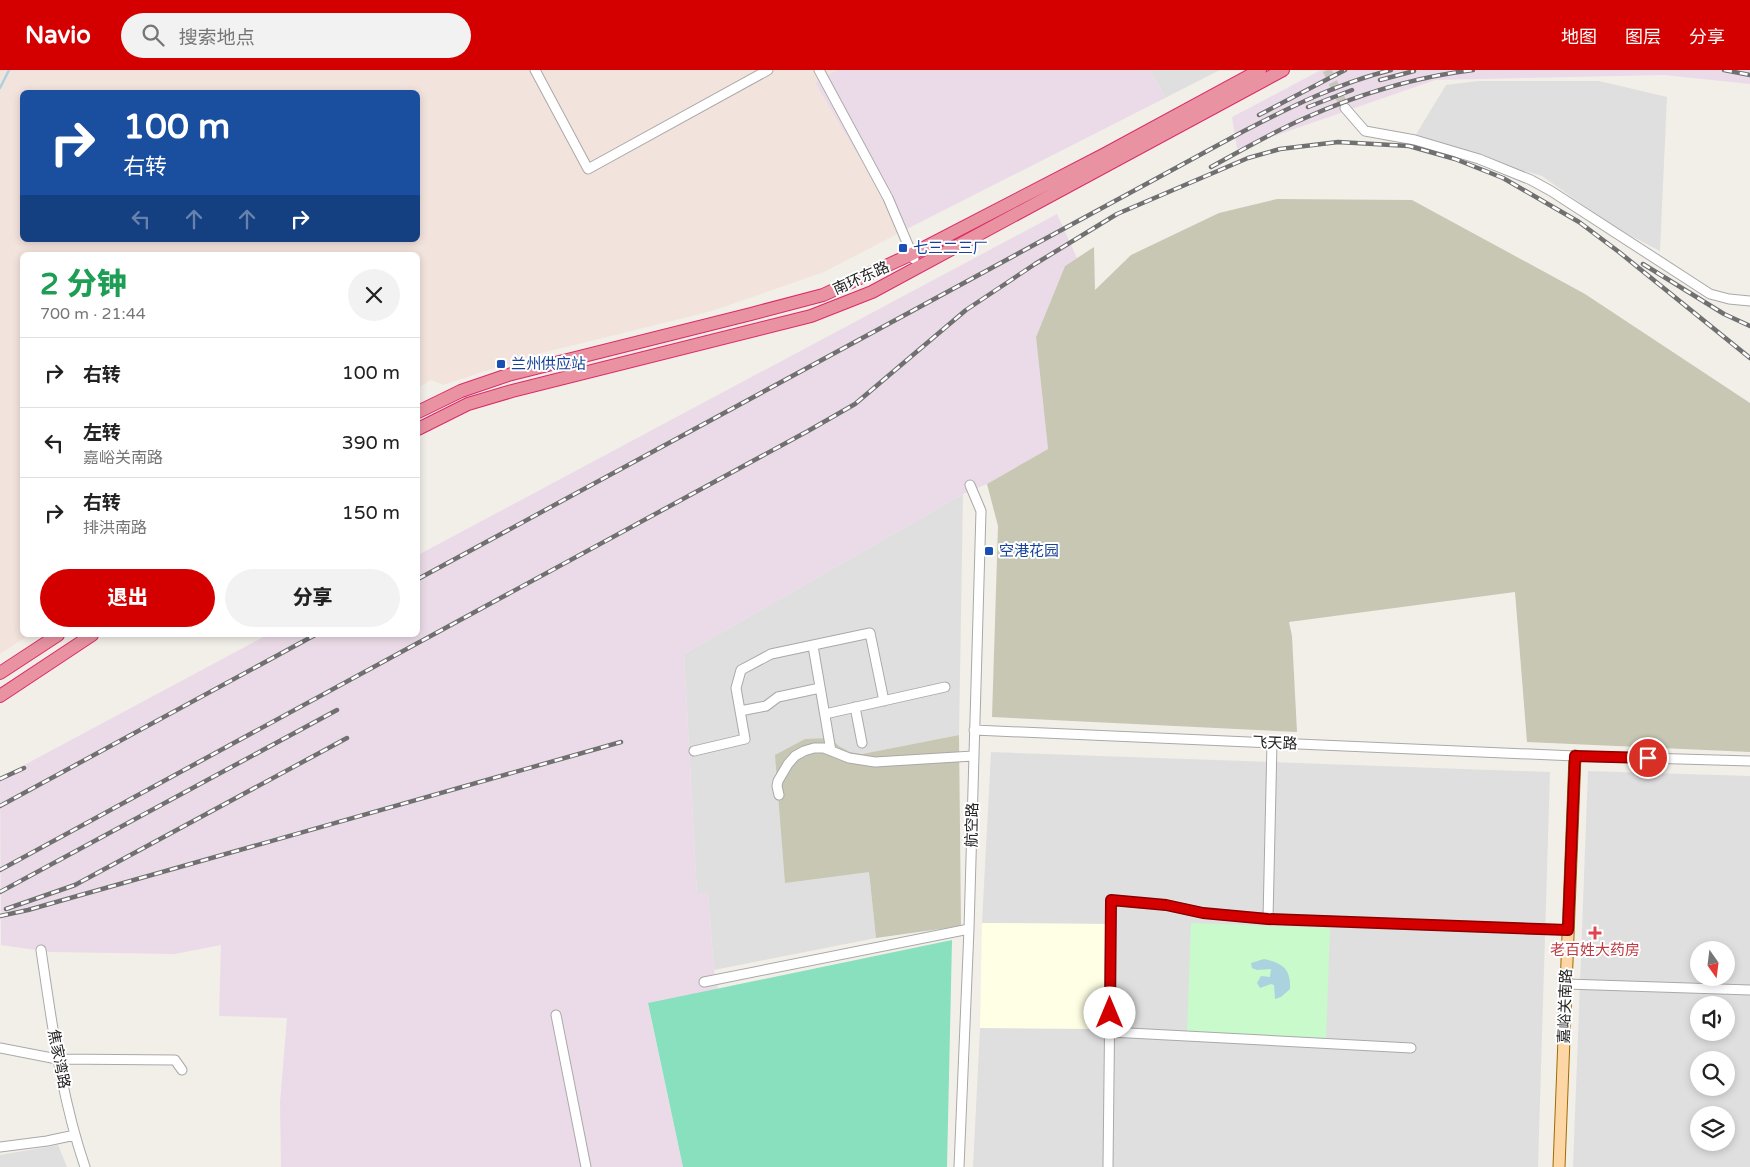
<!DOCTYPE html>
<html lang="zh">
<meta charset="utf-8">
<style>
:root{--surface:#fff;--page:#f2f2f2;--text:#222;--muted:#767676;--line:#e0e0e0;--accent:#d40000}
body{margin:0;font-family:"Varela Round","Noto Sans SC",sans-serif;background:var(--page);color:var(--text);height:100vh;display:flex;flex-direction:column;font-size:19px;white-space:nowrap}
*{box-sizing:border-box;margin:0}
p{font-size:16px;color:var(--muted)}
.icon{flex:none;width:28px;height:28px;fill:none;stroke:currentColor;stroke-width:2;stroke-linecap:round;stroke-linejoin:round}
.map{position:relative;flex:1;overflow:hidden}
.side{position:absolute;left:20px;top:182px;width:400px;height:385px;display:flex;flex-direction:column;background:var(--surface);border-radius:8px;box-shadow:0 2px 8px #0003}
.side>*{flex:none}
.hud{position:absolute;left:20px;top:20px;width:400px;height:152px;border-radius:8px;box-shadow:0 2px 8px #0003;background:#1a4fa0;color:#fff;overflow:hidden}
.needle{width:32px;rotate:166deg}
.tools{position:absolute;left:1690px;top:871px;display:grid;gap:10px}
.tools a{display:grid;place-items:center;width:45px;height:45px;border-radius:50%;background:var(--surface);box-shadow:0 2px 8px #0003;font-size:25px}
.pin{position:absolute;display:grid;place-items:center;width:42px;height:42px;color:#fff;margin:-21px;border:2px solid #fff;border-radius:50%;box-shadow:0 1px 5px #0007}
.me{position:absolute;width:55px;margin:-28px;rotate:0deg;stroke-linejoin:round;filter:drop-shadow(0 0 4px #0008)}
.turn{display:flex;align-items:center;gap:18px;height:105px;padding:0 20px;font-size:22px}
.turn .icon{width:65px;height:65px;stroke-width:2.5}
.turn b{display:block;font-size:35px;line-height:42px}
.lanes{display:flex;align-items:center;height:48px;padding:0 20px;background:#0003;justify-content:center;gap:25px;direction:ltr}
.lanes .off{opacity:.35}
.round{display:grid;place-items:center;flex:none;width:52px;height:52px;border-radius:26px;background:var(--page)}
.head{display:flex;align-items:center;justify-content:space-between;height:85px;padding:0 20px}
h1{font-size:30px;font-weight:800;line-height:38px;color:#1e9e55}
.action{display:flex;gap:10px;margin-top:auto;padding:10px 20px}
.action a{flex:1;height:58px;border-radius:30px;background:var(--accent);color:#fff;font-size:20px;font-weight:800;line-height:58px;text-align:center}
.action a+a{background:var(--page);color:var(--text)}
ul{padding:0;list-style:none}
li{display:flex;align-items:center;gap:15px;height:70px;padding:0 20px;border-top:1px solid var(--line)}
li div{flex:1}
li b{display:block;font-size:19px}
li em{font-style:normal}
header{display:flex;align-items:center;gap:30px;box-sizing:border-box;height:70px;padding:0 25px;background:var(--accent);color:#fff}
header strong{font-size:24px}
nav{display:flex;gap:28px;margin-inline-start:auto;font-size:18px}
.search{width:350px;height:45px;background:var(--page);display:flex;align-items:center;gap:12px;box-sizing:border-box;padding:0 18px;border-radius:28px;color:var(--muted);font-size:19px}
.map>svg:first-child{display:block}
.residential{fill:#e0dfdf;fill-rule:evenodd}
.industrial{fill:#ebdbe8}
.education{fill:#ffffe5}
.military{fill:#f3e3dd;fill-rule:evenodd}
.construction{fill:#c7c7b4}
.park{fill:#c8facc}
.pitch{fill:#88e0be}
.water{fill:#aad3df}
.lines{fill:none;stroke-linecap:round;stroke-linejoin:round}
.stream{stroke:#aad3df;stroke-width:2.5}
.minor-tunnel{stroke:#c8c6c1;stroke-width:9;stroke-dasharray:9 4.5;stroke-linecap:butt}
.minor-casing{stroke:#a9a9a9;stroke-width:11}
.major-casing{stroke:#a06b00;stroke-width:13}
.highway-casing{stroke:#dc2a67;stroke-width:14}
.minor{stroke:#fff;stroke-width:9}
.major{stroke:#fcd6a4;stroke-width:11}
.highway{stroke:#e892a2;stroke-width:12}
.rail-casing{stroke:#707070;stroke-width:4.5}
.rail{stroke:#fff;stroke-width:2.5;stroke-dasharray:8;stroke-linecap:butt}
.route-casing{stroke:#8a0000;stroke-width:12}
.route{stroke:#d40000;stroke-width:9}
.transit-dot{fill:#1a4fb4;stroke:#fff;stroke-width:2}
.health-dot{fill:#e0444e;stroke:#fff;stroke-width:2}
.labels{text-anchor:middle;dominant-baseline:central;stroke-width:4;stroke-linejoin:round;paint-order:stroke}
.transit-label{font-size:15px;fill:#164399;stroke:#fff;text-anchor:start}
.street-label{font-size:15px;fill:#222;stroke:#fff}
.health-label{font-size:15px;fill:#be3a42;stroke:#fff}
</style>
<header>
<strong>Navio</strong>
<div class="search"><svg class="icon" aria-label="search" viewBox="0 0 24 24"><circle cx="10" cy="10" r="6"/><path d="M15 15l6 6"/></svg>搜索地点</div>
<nav><a>地图</a><a>图层</a><a>分享</a></nav>
</header>
<div class="map">
<svg width="1750" height="1097" viewBox="0 0 1750 1097">
<rect width="100%" height="100%" fill="#f2efe9"/>
<path class="residential" d="M1150 0H1220L1165 28Z
M1478 11H1599L1667 27 1660 181 1614 157 1542 106 1479 88 1415 66 1446 15Z
M963 424 959 665 862 684 850 682 839 676 830 668 869 802 876 868 714 900 708 824 697 825 684 584Z
M991 682 1550 702 1538 1097H973L980 958 1107 959 1109 854 982 853Z
M1588 701 1750 706V1097H1573ZM1699 880H1726V908H1699ZM1699 935H1726V962H1699ZM1699 990H1726V1018H1699ZM1699 1045H1726V1072H1699Z
M58 1075 67 1097H0V1085Z"/>
<path class="industrial" d="M807 0H1150L1165 28 903 161Z
M1321 0H1750V14L1664 5 1435 10 1237 79 1232 47Z
M1057 144 1077 188 1065 196 1036 267 1048 379 987 414 963 424 684 584 697 824 708 823 714 900 718 919 648 934 683 1097H281L280 1032 287 948 219 946 221 875 175 884 50 882 1 875 0 708 267 565H418V485Z"/>
<path class="education" d="M982 853 1109 854 1108 959 980 958Z"/>
<path class="military" d="M0 0H837L815 13 903 161 824 202 712 241 538 284 443 315 431 310 418 318V185H22V565H29L0 584ZM22 22H418V170H22Z"/>
<path class="construction" d="M1277 129 1412 130 1585 224 1750 333V682L1527 672 1515 522 1289 552 1292 566 1297 662 992 647 998 456 987 414 1048 379 1036 267 1065 196 1094 177 1095 220 1131 185 1219 143Z
M959 665 961 856 876 868 869 802 785 813 775 685 805 669 830 668 839 676 850 682 862 684Z"/>
<path class="park" d="M1191 853 1330 858 1326 972 1187 967Z"/>
<path class="pitch" d="M952 870 947 1097H683L648 933Z"/>
<path class="water" d="M1264 889C1283 893 1291 899 1290 919L1281 927 1275 929 1274 915 1271 914 1260 918 1257 913 1261 906 1270 907 1271 899 1257 900 1252 898 1251 893Z"/>
<g class="lines">
<path class="stream" d="M0 18 9 0"/>
<path class="minor-tunnel" d="M1327 0 1345 38"/>
<g class="minor-casing">
<path id="minor" d="M535 0 588 99 768 0
M819 0 888 128 914 189
M1345 38 1365 61 1415 70 1479 89 1531 110 1551 121 1710 224 1729 229 1750 231
M813 576 831 681
M855 637 862 673
M740 641 766 636 778 627 820 618
M825 644 945 617
M974 660 1575 686 1750 691
M1272 672 1268 849 1568 860
M694 681 745 669 736 618 741 600 771 584 870 563 884 631
M779 725 777 716 778 711 788 694 795 686 804 681 814 678H824L849 688 875 692 973 686
M41 880C52 953 61 1027 85 1097
M704 912 969 859
M1566 914 1750 920
M556 945 586 1097
M1110 962 1411 978
M0 978 57 989 175 990 182 1000
M0 1077 47 1071 75 1065
M959 1097 969 859 981 441 970 415
M1108 1097 1111 830 1166 835 1203 843 1268 849"/>
</g>
<g class="major-casing">
<path id="major" d="M1559 1097 1575 686"/>
</g>
<g class="highway-casing">
<path id="highway" d="M418 342 461 321 508 305 751 244 823 225 912 184 1105 84 1260 0
M418 359 468 334 512 321 811 246 872 222 1283 0
M0 603 58 565
M0 626 92 565"/>
</g>
<use href="#minor" class="minor"/>
<use href="#major" class="major"/>
<use href="#highway" class="highway"/>
<g class="rail-casing">
<path id="rail" d="M1724 0 1750 5
M1380 10 1414 1
M1308 37 1352 20
M1259 45 1345 0
M1211 97C1242 80 1273 62 1305 48 1359 24 1415 7 1473 0
M1643 194 1724 244 1750 256
M418 509 1244 61C1292 36 1339 13 1391 0
M0 709 24 698
M0 736 315 565
M0 800 808 361 855 334 966 240 1035 194 1117 144 1248 88 1280 79 1338 72 1409 76 1455 89 1503 108 1579 152 1619 182 1750 288
M0 822 337 640
M6 839 75 815 347 668
M0 846 28 840 621 672"/>
</g>
<use href="#rail" class="rail"/>
</g>
<g class="lines">
<g class="route-casing">
<path id="route" d="M1110 943 1111 830 1166 835 1203 843 1268 849 1568 860 1575 686 1648 688"/>
</g>
<use href="#route" class="route"/>
</g>
<g class="transit-dot">
<rect x="898" y="173" width="10" height="10" rx="2.5"/>
<rect x="496" y="289" width="10" height="10" rx="2.5"/>
<rect x="984" y="476" width="10" height="10" rx="2.5"/>
</g>
<path class="health-dot" d="M1592.5 855.5h5v5h5v5h-5v5h-5v-5h-5v-5h5z"/>
<g class="labels">
<g class="transit-label">
<text x="913" y="178">七三二三厂</text>
<text x="511" y="294">兰州供应站</text>
<text x="999" y="481">空港花园</text>
</g>
<g class="street-label">
<text transform="translate(861 208) rotate(-24)">南环东路</text>
<text transform="translate(1275 673) rotate(2)">飞天路</text>
<text transform="translate(972 755) rotate(-89)">航空路</text>
<text transform="translate(1565 936) rotate(-88)">嘉峪关南路</text>
<text transform="translate(59 989) rotate(79)">焦家湾路</text>
</g>
<g class="health-label">
<text x="1595" y="880">老百姓大药房</text>
</g>
</g>
</svg>
<div class="tools">
<a><svg class="needle" viewBox="-14 -14 28 28"><path d="M0-13l5 13h-10z" fill="#e53935"/><path d="M0 13l5-13h-10z" fill="#767676"/></svg></a>
<a><svg class="icon" aria-label="sound" viewBox="0 0 24 24"><path d="M4 9h4l5-4v14l-5-4H4zM17 9q2 3 0 6"/></svg></a>
<a><svg class="icon" aria-label="search" viewBox="0 0 24 24"><circle cx="10" cy="10" r="6"/><path d="M15 15l6 6"/></svg></a>
<a><svg class="icon" aria-label="layers" viewBox="0 0 24 24"><path d="M12 4l9 5-9 5-9-5zM3 14l9 5 9-5"/></svg></a>
</div>
<div class="pin" style="left:1648px;top:688px;background:#d93025"><svg class="icon" aria-label="arrive" viewBox="0 0 24 24"><path d="M6 21V4h12l-3 4 3 4H6"/></svg></div>
<svg class="me" style="left:1110px;top:943px" viewBox="-20 -20 40 40"><circle r="19" fill="#fff"/><path d="M0-13L10 11 0 6-10 11z" fill="#d40000"/></svg>
<div class="hud">
<div class="turn"><svg class="icon" aria-label="right" viewBox="0 0 24 24"><path d="M7 20v-9h11M14 6l5 5-5 5"/></svg><div><b>100 m</b>右转</div></div>
<div class="lanes"><svg class="icon off" aria-label="left" viewBox="0 0 24 24"><path d="M17 20v-9H6M10 6l-5 5 5 5"/></svg><svg class="icon off" aria-label="ahead" viewBox="0 0 24 24"><path d="M12 20V5M6 11l6-6 6 6"/></svg><svg class="icon off" aria-label="ahead" viewBox="0 0 24 24"><path d="M12 20V5M6 11l6-6 6 6"/></svg><svg class="icon" aria-label="right" viewBox="0 0 24 24"><path d="M7 20v-9h11M14 6l5 5-5 5"/></svg></div>
</div>
<section class="side">
<div class="head"><div><h1>2 分钟</h1><p>700 m · 21:44</p></div><a class="round"><svg class="icon" aria-label="close" viewBox="0 0 24 24"><path d="M6 6l12 12M18 6L6 18"/></svg></a></div>
<ul>
<li><svg class="icon" aria-label="right" viewBox="0 0 24 24"><path d="M7 20v-9h11M14 6l5 5-5 5"/></svg><div><b>右转</b></div><em>100 m</em></li>
<li><svg class="icon" aria-label="left" viewBox="0 0 24 24"><path d="M17 20v-9H6M10 6l-5 5 5 5"/></svg><div><b>左转</b><p>嘉峪关南路</p></div><em>390 m</em></li>
<li><svg class="icon" aria-label="right" viewBox="0 0 24 24"><path d="M7 20v-9h11M14 6l5 5-5 5"/></svg><div><b>右转</b><p>排洪南路</p></div><em>150 m</em></li>
</ul>
<div class="action"><a>退出</a><a>分享</a></div>
</section>
</div>
